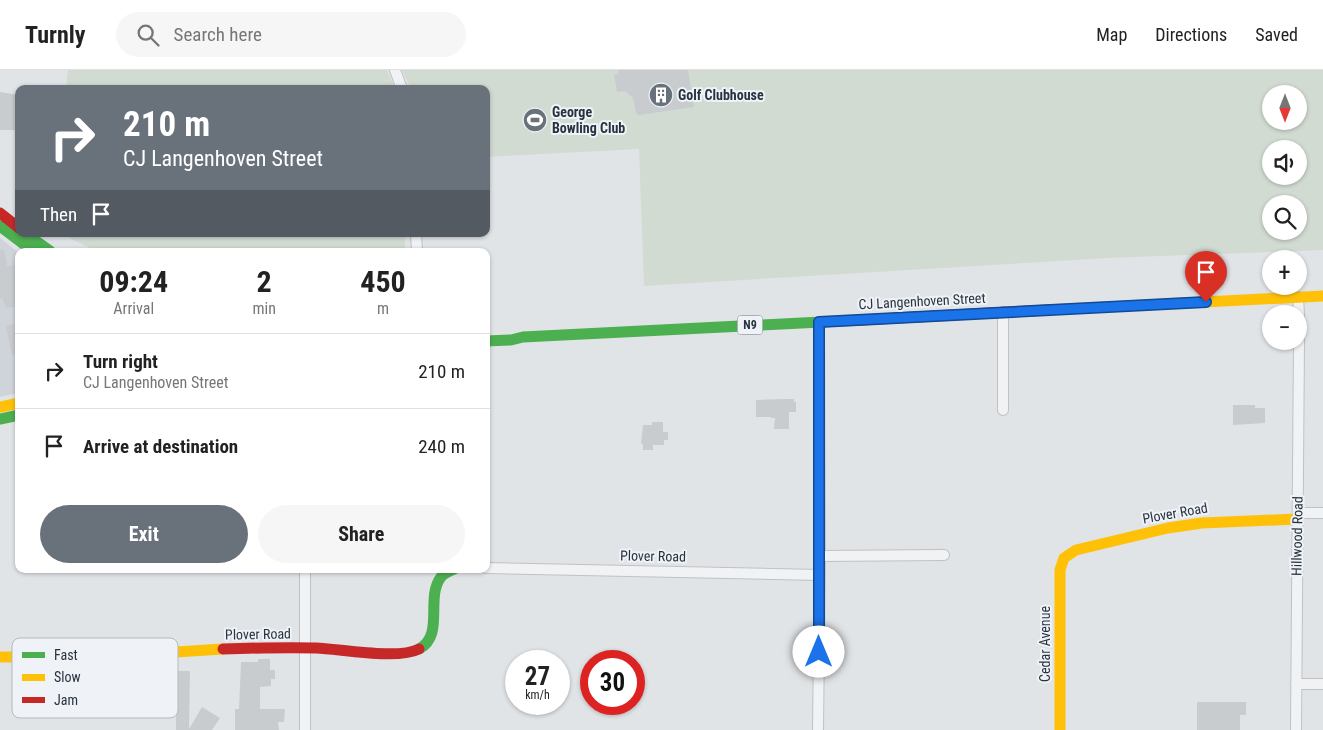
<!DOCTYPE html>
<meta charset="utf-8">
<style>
:root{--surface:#fff;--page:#f6f6f6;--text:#222;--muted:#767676;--line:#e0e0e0;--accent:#69717a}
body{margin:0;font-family:"Roboto Condensed",sans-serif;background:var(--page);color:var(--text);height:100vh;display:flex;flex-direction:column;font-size:19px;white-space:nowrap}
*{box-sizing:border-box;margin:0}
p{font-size:16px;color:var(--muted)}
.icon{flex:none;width:28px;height:28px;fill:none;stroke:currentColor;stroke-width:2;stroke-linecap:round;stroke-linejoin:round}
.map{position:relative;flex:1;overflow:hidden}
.sheet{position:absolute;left:15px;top:178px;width:475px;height:325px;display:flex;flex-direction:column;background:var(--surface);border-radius:10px;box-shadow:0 1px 4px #0004}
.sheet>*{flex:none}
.banner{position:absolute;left:15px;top:15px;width:475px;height:152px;border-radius:10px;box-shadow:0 1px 4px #0004;background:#69717a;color:#fff;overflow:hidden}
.needle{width:32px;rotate:180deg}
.fabs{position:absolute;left:1262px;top:15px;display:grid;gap:10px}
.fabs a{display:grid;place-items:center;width:45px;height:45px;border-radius:50%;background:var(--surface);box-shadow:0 1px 4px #0004;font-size:25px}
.speed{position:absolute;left:505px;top:580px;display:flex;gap:10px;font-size:25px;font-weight:700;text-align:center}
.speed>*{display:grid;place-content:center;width:65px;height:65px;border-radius:50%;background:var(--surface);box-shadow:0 1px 4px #0004;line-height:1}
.speed small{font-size:12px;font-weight:400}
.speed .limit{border:8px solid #d22;background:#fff;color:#111}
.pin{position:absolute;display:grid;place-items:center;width:42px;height:42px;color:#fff;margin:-51px -21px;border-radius:50% 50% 50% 0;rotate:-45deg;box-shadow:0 0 5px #0007}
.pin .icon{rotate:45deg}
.me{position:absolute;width:55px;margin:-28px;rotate:0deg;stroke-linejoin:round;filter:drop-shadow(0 0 4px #0008)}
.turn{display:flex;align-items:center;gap:18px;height:105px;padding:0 25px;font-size:22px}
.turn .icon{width:65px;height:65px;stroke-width:2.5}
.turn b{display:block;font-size:35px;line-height:42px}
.then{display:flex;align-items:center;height:48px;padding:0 25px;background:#0003;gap:10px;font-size:19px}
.eta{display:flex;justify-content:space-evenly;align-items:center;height:85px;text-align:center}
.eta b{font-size:30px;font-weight:700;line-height:35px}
.button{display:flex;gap:10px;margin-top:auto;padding:10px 25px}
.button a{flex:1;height:58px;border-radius:30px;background:var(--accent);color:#fff;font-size:20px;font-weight:700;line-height:58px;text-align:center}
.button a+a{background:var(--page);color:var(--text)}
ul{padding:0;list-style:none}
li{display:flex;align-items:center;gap:15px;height:75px;padding:0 25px;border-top:1px solid var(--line)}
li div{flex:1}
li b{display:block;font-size:19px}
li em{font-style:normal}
header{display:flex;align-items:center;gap:30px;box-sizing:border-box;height:70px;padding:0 25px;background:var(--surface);border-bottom:1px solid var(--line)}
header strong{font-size:24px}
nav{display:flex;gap:28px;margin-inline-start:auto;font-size:18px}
.search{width:350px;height:45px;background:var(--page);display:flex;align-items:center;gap:12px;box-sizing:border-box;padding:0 18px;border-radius:28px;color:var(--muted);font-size:19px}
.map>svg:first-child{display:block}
.built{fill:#cfd4da}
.green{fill:#d2dbd2;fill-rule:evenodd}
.building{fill:#c9cccf}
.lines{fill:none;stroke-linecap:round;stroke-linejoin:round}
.street-casing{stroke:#bfc2c5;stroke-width:12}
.street{stroke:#f1f2f3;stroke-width:10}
.fast{stroke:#4caf50;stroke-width:11}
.slow{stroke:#ffc107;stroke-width:11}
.jam{stroke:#c62828;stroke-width:11}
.route-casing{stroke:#114b97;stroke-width:12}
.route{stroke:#1a73e8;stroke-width:9}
.labels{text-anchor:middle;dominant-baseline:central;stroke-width:4;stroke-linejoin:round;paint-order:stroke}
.shield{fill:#eff2f6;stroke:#646c77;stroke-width:1}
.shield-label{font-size:12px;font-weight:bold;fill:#283340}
.poi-label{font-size:14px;font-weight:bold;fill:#283340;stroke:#eff2f6;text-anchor:start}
.street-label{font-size:14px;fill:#283340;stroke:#eff2f6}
.key{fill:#eff2f6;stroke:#b3b9bf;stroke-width:1}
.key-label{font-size:14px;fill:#283340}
</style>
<header>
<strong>Turnly</strong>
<div class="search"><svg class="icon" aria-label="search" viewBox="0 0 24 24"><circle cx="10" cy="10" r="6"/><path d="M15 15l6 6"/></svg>Search here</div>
<nav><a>Map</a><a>Directions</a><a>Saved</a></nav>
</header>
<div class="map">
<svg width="1323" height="660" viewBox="0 0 1323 660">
<rect width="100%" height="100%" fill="#e1e4e7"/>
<path class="built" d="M0 168 19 183V323L0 327Z"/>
<path class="green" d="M68 0H387L395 19H66Z
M402 0H1323V180L1107 188 644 216 639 79 486 87V19H411ZM1271 24H1299V51H1271ZM1271 79H1299V106H1271ZM1271 134H1299V161H1271Z
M61 164H405V181H96Z"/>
<path class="building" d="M618 0H688L694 37 639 45 636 43 633 28 625 21 617 22 614 5 618 4Z
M0 22 19 25V60H0Z
M0 180H4L7 196 17 195 19 201V236L6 238 2 228 0 229Z
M19 253V283L12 285 6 256Z
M784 329H794V332H796V342H789V359H774L775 348H771V347H756V330Z
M1233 335H1255V338H1265V353L1233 355Z
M652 352H663V362H668V370H664V375H653V380H643V374H641L643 355H652Z
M258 589H270V600H275V609H271V616L260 617V639H285L284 652H278L279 660H235V639H239L241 592H258Z
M176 601H190L189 659 202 637 220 648 212 660H176Z
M1197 632H1246V645H1240V660H1197Z"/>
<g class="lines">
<g class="street-casing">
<path id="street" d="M395 0 402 19
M416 164 417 181
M1298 227 1299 245
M1003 242V340
M1298 443H1323
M820 486 944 485
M486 498 820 505
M1296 614H1323
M305 660V499
M818 660 820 486 819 252
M1296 660 1299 271"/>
</g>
<use href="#street" class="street"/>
<path class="fast" d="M0 156 33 181
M26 164 50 181
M486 271 511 270 523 267 861 250
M0 349 19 345
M419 579C445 565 425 528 441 507 444 503 450 501 454 499"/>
<path class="slow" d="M1048 240 1323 226
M0 337 19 333
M0 587H96L223 579
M1060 660V500L1064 488 1076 480 1168 458 1202 453 1297 449"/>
<path class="jam" d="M0 143 19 158
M861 250 1048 240
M223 579C254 578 285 577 316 578 341 579 398 590 419 579"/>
</g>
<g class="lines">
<g class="route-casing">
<path id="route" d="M819 582V252L1206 232"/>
</g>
<use href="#route" class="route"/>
</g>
<defs>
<g id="building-disc" transform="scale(1.25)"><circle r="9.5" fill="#69717a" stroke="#eff2f6"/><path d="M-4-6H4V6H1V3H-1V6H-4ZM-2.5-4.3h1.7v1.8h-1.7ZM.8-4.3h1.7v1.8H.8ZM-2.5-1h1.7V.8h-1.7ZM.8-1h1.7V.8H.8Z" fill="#fff"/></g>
<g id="stadium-disc" transform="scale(1.25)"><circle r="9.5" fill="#69717a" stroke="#eff2f6"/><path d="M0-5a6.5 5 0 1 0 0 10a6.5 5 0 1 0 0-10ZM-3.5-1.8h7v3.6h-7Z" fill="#fff"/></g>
</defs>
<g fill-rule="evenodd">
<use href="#building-disc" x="661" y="25"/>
<use href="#stadium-disc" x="535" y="50"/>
</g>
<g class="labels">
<rect class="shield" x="737.5" y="245.5" width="25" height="19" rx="4"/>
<g class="shield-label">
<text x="750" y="255">N9</text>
</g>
<g class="poi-label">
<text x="678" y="25">Golf Clubhouse</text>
<text x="552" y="42">George<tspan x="552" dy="16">Bowling Club</tspan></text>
</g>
<g class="street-label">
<text transform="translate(922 231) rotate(-3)">CJ Langenhoven Street</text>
<text transform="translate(1175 443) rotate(-10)">Plover Road</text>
<text transform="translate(1297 466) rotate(-89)">Hillwood Road</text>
<text transform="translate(653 486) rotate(1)">Plover Road</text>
<text transform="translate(258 564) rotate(-1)">Plover Road</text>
<text transform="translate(1045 574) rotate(-90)">Cedar Avenue</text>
</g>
</g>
<rect x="12" y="568" width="166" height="80" rx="8" class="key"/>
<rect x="22" y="582" width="23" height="6" fill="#4caf50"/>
<rect x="22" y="604" width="23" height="7" fill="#ffc107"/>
<rect x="22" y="627" width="23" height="6" fill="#c62828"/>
<g class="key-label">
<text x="54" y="590">Fast</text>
<text x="54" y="612">Slow</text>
<text x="54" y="635">Jam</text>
</g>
</svg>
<div class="fabs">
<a><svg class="needle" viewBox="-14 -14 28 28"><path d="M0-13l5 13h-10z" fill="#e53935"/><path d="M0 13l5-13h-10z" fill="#767676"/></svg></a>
<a><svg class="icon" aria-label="sound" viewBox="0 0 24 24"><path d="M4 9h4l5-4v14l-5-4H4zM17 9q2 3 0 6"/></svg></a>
<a><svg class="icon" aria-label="search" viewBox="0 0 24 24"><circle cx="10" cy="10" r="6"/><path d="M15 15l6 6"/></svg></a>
<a>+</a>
<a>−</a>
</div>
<div class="speed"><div>27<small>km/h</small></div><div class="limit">30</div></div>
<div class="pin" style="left:1206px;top:232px;background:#d93025"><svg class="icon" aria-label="arrive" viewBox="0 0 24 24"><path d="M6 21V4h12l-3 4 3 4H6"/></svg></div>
<svg class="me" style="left:819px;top:582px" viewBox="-20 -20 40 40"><circle r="19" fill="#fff"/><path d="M0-13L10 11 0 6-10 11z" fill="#1a73e8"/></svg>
<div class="banner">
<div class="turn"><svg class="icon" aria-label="right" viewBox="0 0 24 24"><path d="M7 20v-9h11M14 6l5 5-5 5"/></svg><div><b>210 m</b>CJ Langenhoven Street</div></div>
<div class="then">Then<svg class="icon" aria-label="arrive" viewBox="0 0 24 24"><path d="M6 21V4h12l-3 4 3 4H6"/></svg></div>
</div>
<section class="sheet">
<div class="eta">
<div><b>09:24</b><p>Arrival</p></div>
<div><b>2</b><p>min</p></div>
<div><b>450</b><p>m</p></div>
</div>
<ul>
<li><svg class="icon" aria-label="right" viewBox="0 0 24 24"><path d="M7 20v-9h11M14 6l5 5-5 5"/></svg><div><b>Turn right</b><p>CJ Langenhoven Street</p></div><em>210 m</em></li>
<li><svg class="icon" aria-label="arrive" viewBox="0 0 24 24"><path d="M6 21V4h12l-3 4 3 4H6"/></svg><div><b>Arrive at destination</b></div><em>240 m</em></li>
</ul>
<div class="button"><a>Exit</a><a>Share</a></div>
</section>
</div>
